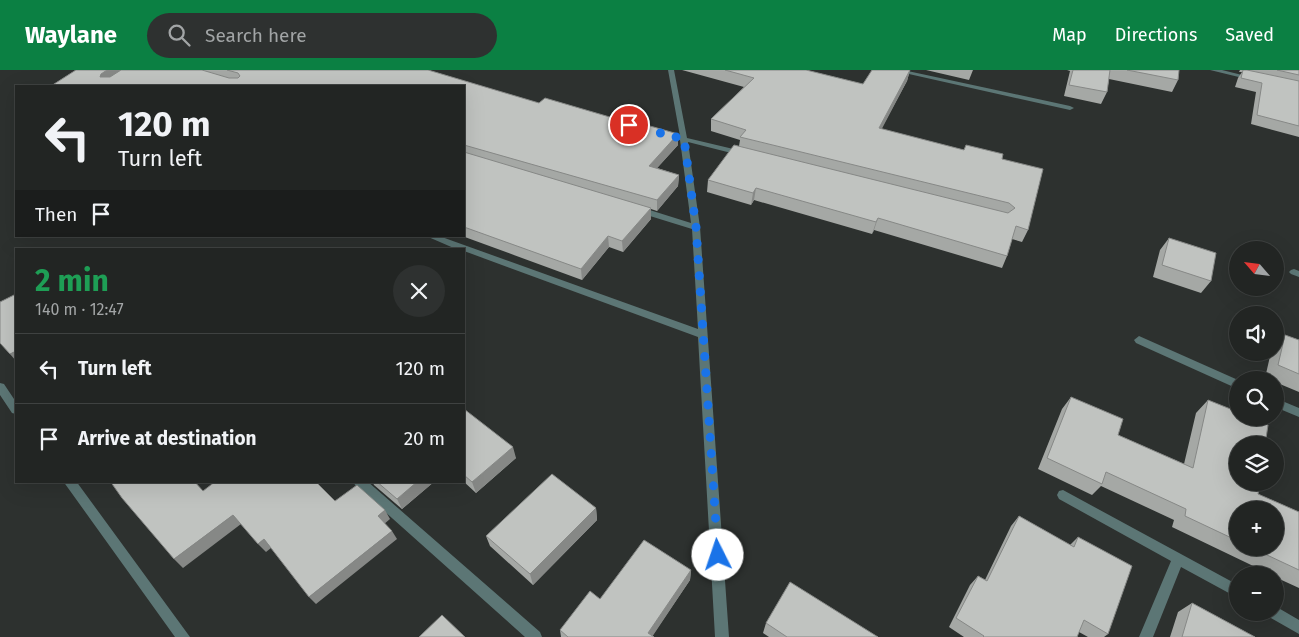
<!DOCTYPE html>
<meta charset="utf-8">
<style>
:root{--surface:#222523;--page:#2e3130;--text:#f1f3f6;--muted:#a2a5a6;--line:#3f4241;--accent:#0b8043}
body{margin:0;font-family:"Fira Sans",sans-serif;background:var(--page);color:var(--text);height:100vh;display:flex;flex-direction:column;font-size:19px;white-space:nowrap}
*{box-sizing:border-box;margin:0}
p{font-size:16px;color:var(--muted)}
.icon{flex:none;width:28px;height:28px;fill:none;stroke:currentColor;stroke-width:2;stroke-linecap:round;stroke-linejoin:round}
.map{position:relative;flex:1;overflow:hidden}
.details{position:absolute;left:15px;top:178px;width:450px;height:235px;display:flex;flex-direction:column;background:var(--surface);border-radius:0px;box-shadow:0 5px 20px #0002,0 0 0 1px var(--line)}
.details>*{flex:none}
.hud{position:absolute;left:15px;top:15px;width:450px;height:152px;border-radius:0px;box-shadow:0 5px 20px #0002,0 0 0 1px var(--line);background:#222523;color:var(--text);overflow:hidden}
.needle{width:32px;rotate:298deg}
.fabs{position:absolute;left:1229px;top:171px;display:grid;gap:10px}
.fabs a{display:grid;place-items:center;width:55px;height:55px;border-radius:50%;background:var(--surface);box-shadow:0 5px 20px #0002,0 0 0 1px var(--line);font-size:25px}
.pin{position:absolute;display:grid;place-items:center;width:42px;height:42px;color:#fff;margin:-21px;border:2px solid #fff;border-radius:50%;box-shadow:0 1px 5px #0007}
.me{position:absolute;width:55px;margin:-28px;rotate:356deg;stroke-linejoin:round;filter:drop-shadow(0 0 4px #0008)}
.turn{display:flex;align-items:center;gap:18px;height:105px;padding:0 20px;font-size:22px}
.turn .icon{width:65px;height:65px;stroke-width:2.5}
.turn b{display:block;font-size:35px;line-height:42px}
.then{display:flex;align-items:center;height:48px;padding:0 20px;background:#0003;gap:10px;font-size:19px}
.round{display:grid;place-items:center;flex:none;width:52px;height:52px;border-radius:26px;background:var(--page)}
.overview{display:flex;align-items:center;justify-content:space-between;height:85px;padding:0 20px}
h1{font-size:30px;font-weight:700;line-height:38px;color:#1e9e55}
ul{padding:0;list-style:none}
li{display:flex;align-items:center;gap:15px;height:70px;padding:0 20px;border-top:1px solid var(--line)}
li div{flex:1}
li b{display:block;font-size:19px}
li em{font-style:normal}
header{display:flex;align-items:center;gap:30px;box-sizing:border-box;height:70px;padding:0 25px;background:var(--accent);color:#fff}
header strong{font-size:24px}
nav{display:flex;gap:28px;margin-inline-start:auto;font-size:18px}
.search{width:350px;height:45px;background:var(--page);display:flex;align-items:center;gap:12px;box-sizing:border-box;padding:0 18px;border-radius:28px;color:var(--muted);font-size:19px}
.map>svg:first-child{display:block}
.lines{fill:none;stroke-linecap:round;stroke-linejoin:round}
.street{fill:#5c7675;fill-rule:evenodd}
.wall{fill:#a5a8a5;fill-rule:evenodd}
.shaded-wall{fill:#868886}
.building{fill:#c0c3c0;stroke:#868886}
.route{stroke:#1a73e8;stroke-width:9;stroke-dasharray:0 16.2}
</style>
<header>
<strong>Waylane</strong>
<div class="search"><svg class="icon" aria-label="search" viewBox="0 0 24 24"><circle cx="10" cy="10" r="6"/><path d="M15 15l6 6"/></svg>Search here</div>
<nav><a>Map</a><a>Directions</a><a>Saved</a></nav>
</header>
<div class="map">
<svg width="1299" height="567" viewBox="0 0 1299 567">
<rect width="100%" height="100%" fill="#2d312f"/>
<g class="lines">
<path class="street" d="M668 0H674L687 68 746 82 747 84 743 86 688 72 700 157 729 567H715L698 267 464 181V179H456L426 166H439L698 259 692 159 637 142 636 140 640 137 691 153 680 70 661 64 665 62 680 66Z
M891 0H903L1070 36 1074 38 1070 40Z
M1210 0H1222L1254 8 1251 10Z
M1294 199 1299 201V207L1291 204 1289 202 1291 200Z
M1139 266 1238 310V319L1136 273 1134 270Z
M0 313 4 314 16 332V344L12 343 0 325Z
M1275 328 1299 338V347L1275 337Z
M63 411H76L190 567H175Z
M353 411H367L540 562 542 567H525L355 415Z
M1063 420 1238 515V528L1181 497 1153 567H1139L1171 491 1059 429 1057 425 1059 421Z
M1275 536 1299 550V564L1269 547 1268 542H1275Z"/>
</g>
<path class="wall" d="M76 0H428L678 75 657 98 679 105 678 116 657 141 651 139V149L623 182 609 177 582 210 462 166H464V16H51Z
M682 0H806L863 14 910 0 907 11 881 59 964 80 1002 89 1028 160 1022 172 1012 169 1007 186 1002 198 874 160 872 164 754 130 751 135 707 122 708 110 739 76 740 70 711 61V49L744 17Z
M926 0H973L969 10Z
M1067 0H1179L1178 10 1172 22 1109 9 1107 22 1101 34 1064 26 1070 1Z
M1240 0H1299V67L1251 54 1256 22 1235 17 1238 8 1242 2H1239Z
M1169 168 1211 211 1201 223 1153 207 1160 180Z
M1285 265 1299 270V322L1275 312V310H1270L1265 308 1271 282H1275V275Z
M1071 327 1118 365 1184 394 1196 343 1208 330 1258 424 1299 442V518L1275 507V505H1272L1172 457 1174 450 1101 416 1092 425 1038 399 1062 339ZM1238 440 1275 478H1238Z
M464 339 516 388 476 423 463 411H464Z
M372 411H435L402 439 374 415Z
M596 438 597 450 533 515 490 476 486 466Z
M1019 446 1070 475 1078 467 1108 564 1104 567H1088L1079 562 1077 567H964L949 557 970 515 978 506 985 510 1011 456Z
M691 500 690 510 652 566 654 567H561L560 560 600 529Z
M1192 533 1255 567H1170L1178 542Z
M766 553 878 567H769L763 563Z"/>
<path class="shaded-wall" d="M107 0H128L107 14 100 7 101 4Z
M910 0 907 11 876 70 879 58Z
M678 64V75L649 107V96Z
M679 105 678 116 657 141V130Z
M756 118 754 130 751 135 753 123Z
M651 138V149L623 182 622 171Z
M878 148 874 160 872 164 876 152Z
M608 166 609 177 582 210 581 199Z
M16 281V291L10 284Z
M513 377 516 388 476 423 472 412Z
M418 411H435L402 439 397 429Z
M596 438 597 450 533 515 530 504Z
M385 440 390 449 383 455 378 446Z
M233 445 241 454 183 498 174 489Z
M392 461 397 469 316 534 309 527Z
M264 469 271 478 266 482 258 474Z
M691 500 690 510 652 567 648 563Z"/>
<path class="building" d="M76 0H107L101 4 100 7H110L121 0H202L229 8H238L240 6 238 3 227 0H428L539 33 545 28 620 50 622 48 678 64 649 96 679 105 657 130 464 75V16H51Z
M725 0H806L863 14 872 0H910L879 58 964 80 966 75 1003 84 1002 89 1043 99 1028 160 1016 156 1007 186 878 148 876 152 756 118 753 123 708 110 734 75 1008 143 1015 138 1009 133 740 67 746 60 711 49 754 8Z
M1073 0H1110L1107 22 1069 15Z
M1127 0H1179L1178 10Z
M1243 0H1247L1299 11V56L1257 45 1262 13 1241 8Z
M1277 0H1299V5Z
M464 82 651 138 622 171 608 166 581 199 464 157Z
M1169 168 1216 183 1211 211 1162 195Z
M16 224V281L10 284 0 273V232Z
M1285 265 1299 270V304L1278 295Z
M1071 327 1123 349 1118 365 1193 398 1208 330 1238 342V348H1250L1268 355 1265 375H1238V412H1260L1258 424 1299 442V500L1252 478H1275V440H1238V471L1185 446 1186 439 1106 402 1102 414 1047 388Z
M464 339 513 377 472 412 464 405Z
M552 404 596 438 530 504 486 466Z
M110 411H190L192 413 194 411 203 421 216 411H315L335 431 357 415 385 440 378 446 392 461 309 527 264 469 258 474 233 445 174 489 122 428Z
M376 411H418L397 429Z
M1019 446 1074 477 1078 467 1132 496 1108 564 1084 550 1077 567H983L984 566 956 548 978 506 987 511Z
M644 470 691 500 648 563 654 567H568L560 560 590 521 600 529Z
M790 512 878 567H787L766 553Z
M1192 533 1255 567H1182Z
M442 545 465 567H419Z"/>
<g class="lines">
<path class="route" d="M629 55 684 69 696 157 718 485"/>
</g>
</svg>
<div class="fabs">
<a><svg class="needle" viewBox="-14 -14 28 28"><path d="M0-13l5 13h-10z" fill="#e53935"/><path d="M0 13l5-13h-10z" fill="#a2a5a6"/></svg></a>
<a><svg class="icon" aria-label="sound" viewBox="0 0 24 24"><path d="M4 9h4l5-4v14l-5-4H4zM17 9q2 3 0 6"/></svg></a>
<a><svg class="icon" aria-label="search" viewBox="0 0 24 24"><circle cx="10" cy="10" r="6"/><path d="M15 15l6 6"/></svg></a>
<a><svg class="icon" aria-label="layers" viewBox="0 0 24 24"><path d="M12 4l9 5-9 5-9-5zM3 14l9 5 9-5"/></svg></a>
<a>+</a>
<a>−</a>
</div>
<div class="pin" style="left:629px;top:55px;background:#d93025"><svg class="icon" aria-label="arrive" viewBox="0 0 24 24"><path d="M6 21V4h12l-3 4 3 4H6"/></svg></div>
<svg class="me" style="left:718px;top:485px" viewBox="-20 -20 40 40"><circle r="19" fill="#fff"/><path d="M0-13L10 11 0 6-10 11z" fill="#1a73e8"/></svg>
<div class="hud">
<div class="turn"><svg class="icon" aria-label="left" viewBox="0 0 24 24"><path d="M17 20v-9H6M10 6l-5 5 5 5"/></svg><div><b>120 m</b>Turn left</div></div>
<div class="then">Then<svg class="icon" aria-label="arrive" viewBox="0 0 24 24"><path d="M6 21V4h12l-3 4 3 4H6"/></svg></div>
</div>
<section class="details">
<div class="overview"><div><h1>2 min</h1><p>140 m · 12:47</p></div><a class="round"><svg class="icon" aria-label="close" viewBox="0 0 24 24"><path d="M6 6l12 12M18 6L6 18"/></svg></a></div>
<ul>
<li><svg class="icon" aria-label="left" viewBox="0 0 24 24"><path d="M17 20v-9H6M10 6l-5 5 5 5"/></svg><div><b>Turn left</b></div><em>120 m</em></li>
<li><svg class="icon" aria-label="arrive" viewBox="0 0 24 24"><path d="M6 21V4h12l-3 4 3 4H6"/></svg><div><b>Arrive at destination</b></div><em>20 m</em></li>
</ul>
</section>
</div>
